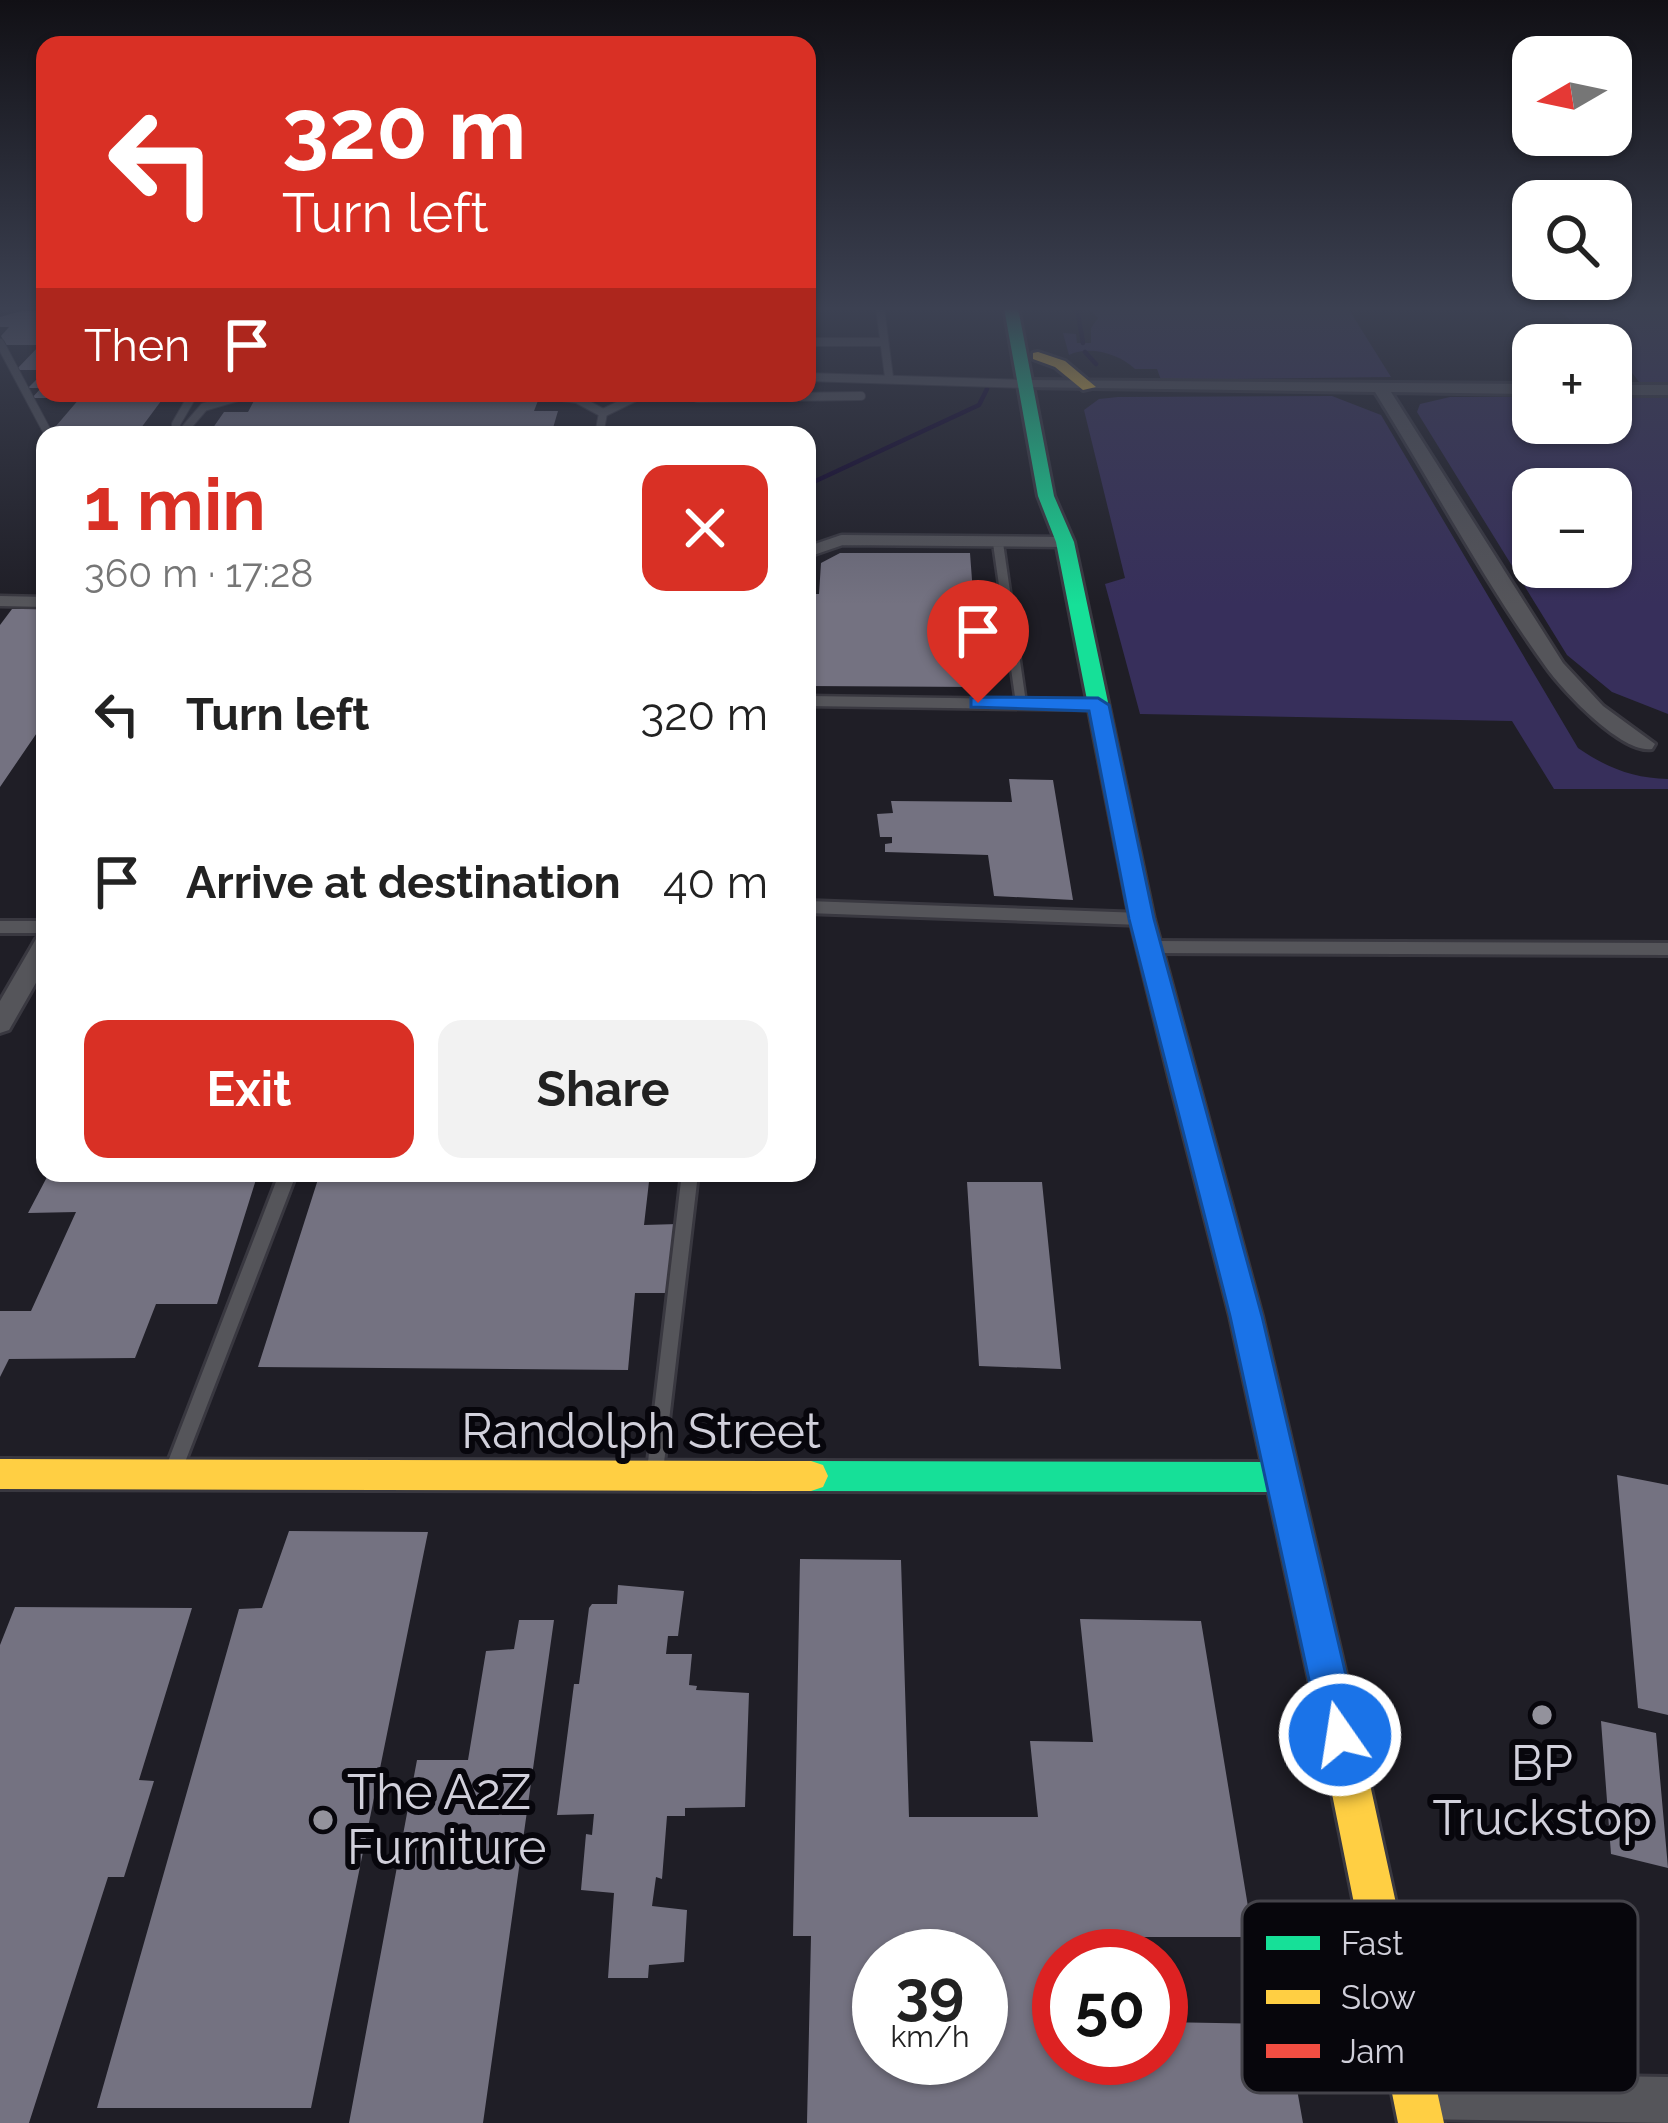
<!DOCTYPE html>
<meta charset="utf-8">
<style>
:root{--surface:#fff;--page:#f2f2f2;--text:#222;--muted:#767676;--accent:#d93025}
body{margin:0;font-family:Raleway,sans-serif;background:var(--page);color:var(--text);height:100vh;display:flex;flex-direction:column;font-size:45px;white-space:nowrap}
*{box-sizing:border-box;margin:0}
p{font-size:39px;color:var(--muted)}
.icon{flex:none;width:66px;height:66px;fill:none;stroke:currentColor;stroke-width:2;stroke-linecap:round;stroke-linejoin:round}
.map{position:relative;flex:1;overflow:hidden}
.drawer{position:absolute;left:36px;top:426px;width:780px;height:756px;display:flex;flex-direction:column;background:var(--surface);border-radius:24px;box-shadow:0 3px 9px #0004}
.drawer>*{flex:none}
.top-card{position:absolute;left:36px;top:36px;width:780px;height:366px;border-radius:24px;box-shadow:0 3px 9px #0004;background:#d93025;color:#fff;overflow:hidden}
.needle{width:78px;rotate:261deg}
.controls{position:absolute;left:1512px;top:36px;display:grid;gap:24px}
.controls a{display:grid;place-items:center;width:120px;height:120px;border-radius:24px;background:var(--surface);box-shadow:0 3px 9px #0004;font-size:60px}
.speed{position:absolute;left:852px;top:1929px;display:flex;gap:24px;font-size:60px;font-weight:700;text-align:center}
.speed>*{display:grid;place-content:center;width:156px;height:156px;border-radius:50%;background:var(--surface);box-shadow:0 3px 9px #0004;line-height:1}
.speed small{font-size:30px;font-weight:400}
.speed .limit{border:18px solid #d22;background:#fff;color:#111}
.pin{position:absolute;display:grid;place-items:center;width:102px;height:102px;color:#fff;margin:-123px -51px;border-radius:50% 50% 50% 0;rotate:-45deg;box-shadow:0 0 12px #0007}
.pin .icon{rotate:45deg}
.me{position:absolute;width:132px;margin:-66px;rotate:347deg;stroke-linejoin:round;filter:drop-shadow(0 0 9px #0008)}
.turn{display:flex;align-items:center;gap:42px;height:252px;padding:0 48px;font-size:54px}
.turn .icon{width:156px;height:156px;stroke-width:2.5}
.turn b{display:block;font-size:84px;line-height:102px}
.then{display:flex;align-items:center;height:114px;padding:0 48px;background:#0003;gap:24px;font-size:45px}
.round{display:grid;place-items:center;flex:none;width:126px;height:126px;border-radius:24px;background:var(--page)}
.head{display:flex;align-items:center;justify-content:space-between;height:204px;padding:0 48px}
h1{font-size:72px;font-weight:700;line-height:90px;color:var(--accent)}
.primary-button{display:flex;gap:24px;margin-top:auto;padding:24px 48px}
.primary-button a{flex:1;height:138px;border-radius:24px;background:var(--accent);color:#fff;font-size:48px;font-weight:700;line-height:138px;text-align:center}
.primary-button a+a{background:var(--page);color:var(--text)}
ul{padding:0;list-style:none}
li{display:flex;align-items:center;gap:36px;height:168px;padding:0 48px}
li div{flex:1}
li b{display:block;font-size:45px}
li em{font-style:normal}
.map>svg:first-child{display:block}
.green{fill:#372f5b;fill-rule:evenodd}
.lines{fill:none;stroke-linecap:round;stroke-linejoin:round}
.stream{stroke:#10032b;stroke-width:4.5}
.building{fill:#747281;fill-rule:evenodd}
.lane-far3-casing{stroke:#393840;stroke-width:10}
.lane-far2-casing{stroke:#393840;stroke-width:15}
.lane-far1-casing{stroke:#393840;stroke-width:18}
.lane-casing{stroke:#393840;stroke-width:22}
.street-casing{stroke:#393840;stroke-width:6}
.fast-casing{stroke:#393840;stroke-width:6}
.slow-casing{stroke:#393840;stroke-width:6}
.jam-casing{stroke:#393840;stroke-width:6}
.lane-far3{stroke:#55555a;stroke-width:8}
.lane-far2{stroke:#55555a;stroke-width:10}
.lane-far1{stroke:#55555a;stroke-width:12}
.lane{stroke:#55555a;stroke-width:16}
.street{fill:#55555a;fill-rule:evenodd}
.fast{fill:#16e098;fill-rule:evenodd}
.slow{fill:#ffcf43;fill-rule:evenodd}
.jam{fill:#f24e42;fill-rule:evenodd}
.route{fill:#1a73e8;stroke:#114b97;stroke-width:3}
.poi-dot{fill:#93929c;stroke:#07060c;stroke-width:4.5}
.labels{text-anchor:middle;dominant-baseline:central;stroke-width:12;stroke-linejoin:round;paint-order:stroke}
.near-street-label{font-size:48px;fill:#d1d0db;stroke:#07060c}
.near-poi-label{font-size:48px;fill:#d1d0db;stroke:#07060c}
.key{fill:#07060c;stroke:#44434a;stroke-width:3}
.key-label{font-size:33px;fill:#d1d0db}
</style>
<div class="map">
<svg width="1668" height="2123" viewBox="0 0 1668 2123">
<rect width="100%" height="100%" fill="#1f1e26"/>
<path class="green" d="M1088 308H1348L1391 377 1161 380 1157 369H1135C1120 354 1089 345 1069 355L1063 333 1076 334 1077 343H1091V328L1098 318Z
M1556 308H1668V382H1639L1611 345 1583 344 1576 337 1584 335 1582 330Z
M1332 396 1381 415 1578 748C1607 768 1633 778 1668 779V789H1554L1512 721 1140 714 1105 584 1125 578 1084 410 1099 399 1118 397Z
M1450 397H1533V423H1611V397H1668V714L1612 692 1567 655 1417 412 1420 404ZM1611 489V567H1533V489Z"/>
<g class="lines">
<path class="stream" d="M1077 308 1083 343
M1085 352 1096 364
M807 485 979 405 987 389"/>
</g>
<path class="building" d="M21 311H45V370H16L40 345H6L1 336 9 327H0V317Z
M45 371V393H167L138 432 50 433 80 398H32L41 388H28Z
M256 397 539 398 534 411H558L553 428 578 427 575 435H208L224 412H248Z
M840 553H970L980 687 807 686V594H819L821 563Z
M12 609H45V721L0 787V625Z
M1009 779 1053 780 1073 900 994 896 988 855 885 852V844L892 843V837H880L877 814 893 813 891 801 1012 802Z
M112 1173H258L217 1304H156L135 1358 9 1359 0 1377V1311H31L76 1212 28 1213 47 1177 110 1178Z
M320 1173H650L644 1225 678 1224 672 1293H635L628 1370 258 1367Z
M967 1182H1042L1061 1369 979 1366Z
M1617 1475 1668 1485V1715L1638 1708Z
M289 1531 428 1532 311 2108H97L239 1609 262 1608Z
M800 1559 901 1560 909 1817H1038L1030 1741 1093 1742 1080 1619 1201 1621 1253 1937H1103L1105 1956H1059V2058H1161V2022L1279 2024 1286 2027 1303 2123H807L811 1936H793ZM879 1956H981V2058H879Z
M618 1585 684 1591 678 1636H668L666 1654H692L689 1685 697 1686 696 1690 749 1693 745 1807 685 1808V1816H667L662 1879 656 1877 652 1906 687 1910 684 1962 649 1965 648 1978H608L614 1893 581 1890 586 1834 592 1835 594 1814 557 1815 574 1684H579L589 1608 592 1604H617Z
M15 1607 192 1608 139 1780 154 1781 124 1877H108L29 2123H0V1645Z
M519 1620H554L483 2123H349L417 1760H468L486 1651 514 1649Z
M1601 1721 1656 1733 1668 1868 1611 1854Z"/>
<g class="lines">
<g class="lane-far3-casing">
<path id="lane-far3" d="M880 308 889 377
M807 342H884
M0 343 49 435
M807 377 1026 384
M697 393V398L861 396
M603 413 644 393
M176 435V424L194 393
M180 435 204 407 245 395H549L577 399 603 413 599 435"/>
</g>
<g class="lane-far2-casing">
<path id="lane-far2" d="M998 543 1021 703
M807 552 842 540 1065 542
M0 601 45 602
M807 701 1098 705"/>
</g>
<g class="lane-far1-casing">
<path id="lane-far1" d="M807 907 1142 919
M0 927H45
M1150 947 1668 949"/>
</g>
<g class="lane-casing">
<path id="lane" d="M173 1471 288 1173
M655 1471 690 1173"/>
</g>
<g class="street-casing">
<path id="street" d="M1026 380 1533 384V394L1391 392 1563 663 1603 706 1655 744 1652 749C1622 754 1563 691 1546 667 1483 580 1432 483 1375 392L1021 387V381Z
M1611 385H1668V395H1611Z
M45 937V967L9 1030 0 1033V1001L36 939Z
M1417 2073 1668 2077V2123L1417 2119 1401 2112 1394 2096 1401 2080Z"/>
</g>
<g class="fast-casing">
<path id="fast" d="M1004 308H1018L1054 496 1074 542 1154 919 1198 1081 1184 1091 1170 1081 1130 919 1056 542 1038 496Z
M811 1461 1282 1462 1294 1466 1299 1477 1294 1488 1282 1492 811 1491 799 1487 794 1476 799 1465Z"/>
</g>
<g class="slow-casing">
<path id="slow" d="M1038 352 1065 361 1096 387 1083 390 1055 367 1033 359V353Z
M0 1459 811 1461 823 1465 828 1476 823 1487 811 1491 0 1489Z
M1328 1660 1341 1666 1347 1679 1444 2123H1398L1309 1679 1315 1666Z"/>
</g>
<g class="jam-casing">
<path id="jam" d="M1184 1071 1198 1081 1262 1316 1347 1679 1341 1692 1328 1698 1315 1692 1309 1679 1230 1316 1170 1081Z"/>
</g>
<use href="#lane-far3" class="lane-far3"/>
<use href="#lane-far2" class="lane-far2"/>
<use href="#lane-far1" class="lane-far1"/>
<use href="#lane" class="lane"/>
<use href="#street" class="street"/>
<use href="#fast" class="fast"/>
<use href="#slow" class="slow"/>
<use href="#jam" class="jam"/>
</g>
<linearGradient id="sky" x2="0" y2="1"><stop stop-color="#111015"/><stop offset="0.51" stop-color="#3c4152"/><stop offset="1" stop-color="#3c4152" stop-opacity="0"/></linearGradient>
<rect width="1668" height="605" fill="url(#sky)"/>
<path class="route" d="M978 697 1098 698 1109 705 1154 919 1262 1316 1360 1735 1354 1749 1340 1755 1326 1749 1321 1735 1230 1316 1129 919 1089 711 971 707V698Z"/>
<g class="poi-dot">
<circle cx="1542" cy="1715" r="12"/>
<circle cx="323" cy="1820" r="12"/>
</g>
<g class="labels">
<g class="near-street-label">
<text x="641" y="1431">Randolph Street</text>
</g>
<g class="near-poi-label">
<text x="1542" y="1763">BP<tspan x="1542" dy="55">Truckstop</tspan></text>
<text x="347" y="1792" text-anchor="start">The A2Z<tspan x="347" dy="55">Furniture</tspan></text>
</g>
</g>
<rect x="1242" y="1901" width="396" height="192" rx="18" class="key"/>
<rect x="1266" y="1936" width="54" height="14" fill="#16e098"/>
<rect x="1266" y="1990" width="54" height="14" fill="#ffcf43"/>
<rect x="1266" y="2044" width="54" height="14" fill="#f24e42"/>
<g class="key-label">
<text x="1341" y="1955">Fast</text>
<text x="1341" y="2009">Slow</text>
<text x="1341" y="2063">Jam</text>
</g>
</svg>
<div class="controls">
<a><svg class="needle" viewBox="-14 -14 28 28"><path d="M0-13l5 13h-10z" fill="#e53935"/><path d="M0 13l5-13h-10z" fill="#767676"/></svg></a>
<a><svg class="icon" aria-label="search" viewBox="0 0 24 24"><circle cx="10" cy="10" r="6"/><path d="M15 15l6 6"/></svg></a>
<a>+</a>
<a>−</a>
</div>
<div class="speed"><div>39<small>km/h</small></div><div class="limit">50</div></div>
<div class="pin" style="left:978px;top:703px;background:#d93025"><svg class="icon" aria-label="arrive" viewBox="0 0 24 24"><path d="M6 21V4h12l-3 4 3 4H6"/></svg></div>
<svg class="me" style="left:1340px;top:1735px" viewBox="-20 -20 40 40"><circle r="17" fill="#1a73e8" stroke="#fff" stroke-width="3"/><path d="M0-11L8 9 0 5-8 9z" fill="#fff"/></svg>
<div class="top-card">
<div class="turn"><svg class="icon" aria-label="left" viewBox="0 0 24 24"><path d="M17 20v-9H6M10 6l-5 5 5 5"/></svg><div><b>320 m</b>Turn left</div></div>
<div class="then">Then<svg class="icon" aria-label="arrive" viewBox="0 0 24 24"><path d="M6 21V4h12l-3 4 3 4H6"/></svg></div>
</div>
<section class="drawer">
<div class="head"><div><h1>1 min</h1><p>360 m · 17:28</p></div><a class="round" style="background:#d93025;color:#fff"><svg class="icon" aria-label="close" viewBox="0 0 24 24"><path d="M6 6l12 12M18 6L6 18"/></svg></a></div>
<ul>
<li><svg class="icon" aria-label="left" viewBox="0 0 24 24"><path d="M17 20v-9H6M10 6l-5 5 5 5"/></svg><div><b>Turn left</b></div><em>320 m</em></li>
<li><svg class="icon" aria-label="arrive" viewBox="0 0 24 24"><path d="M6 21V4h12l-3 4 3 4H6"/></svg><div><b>Arrive at destination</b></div><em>40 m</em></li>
</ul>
<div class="primary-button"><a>Exit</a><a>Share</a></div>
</section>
</div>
